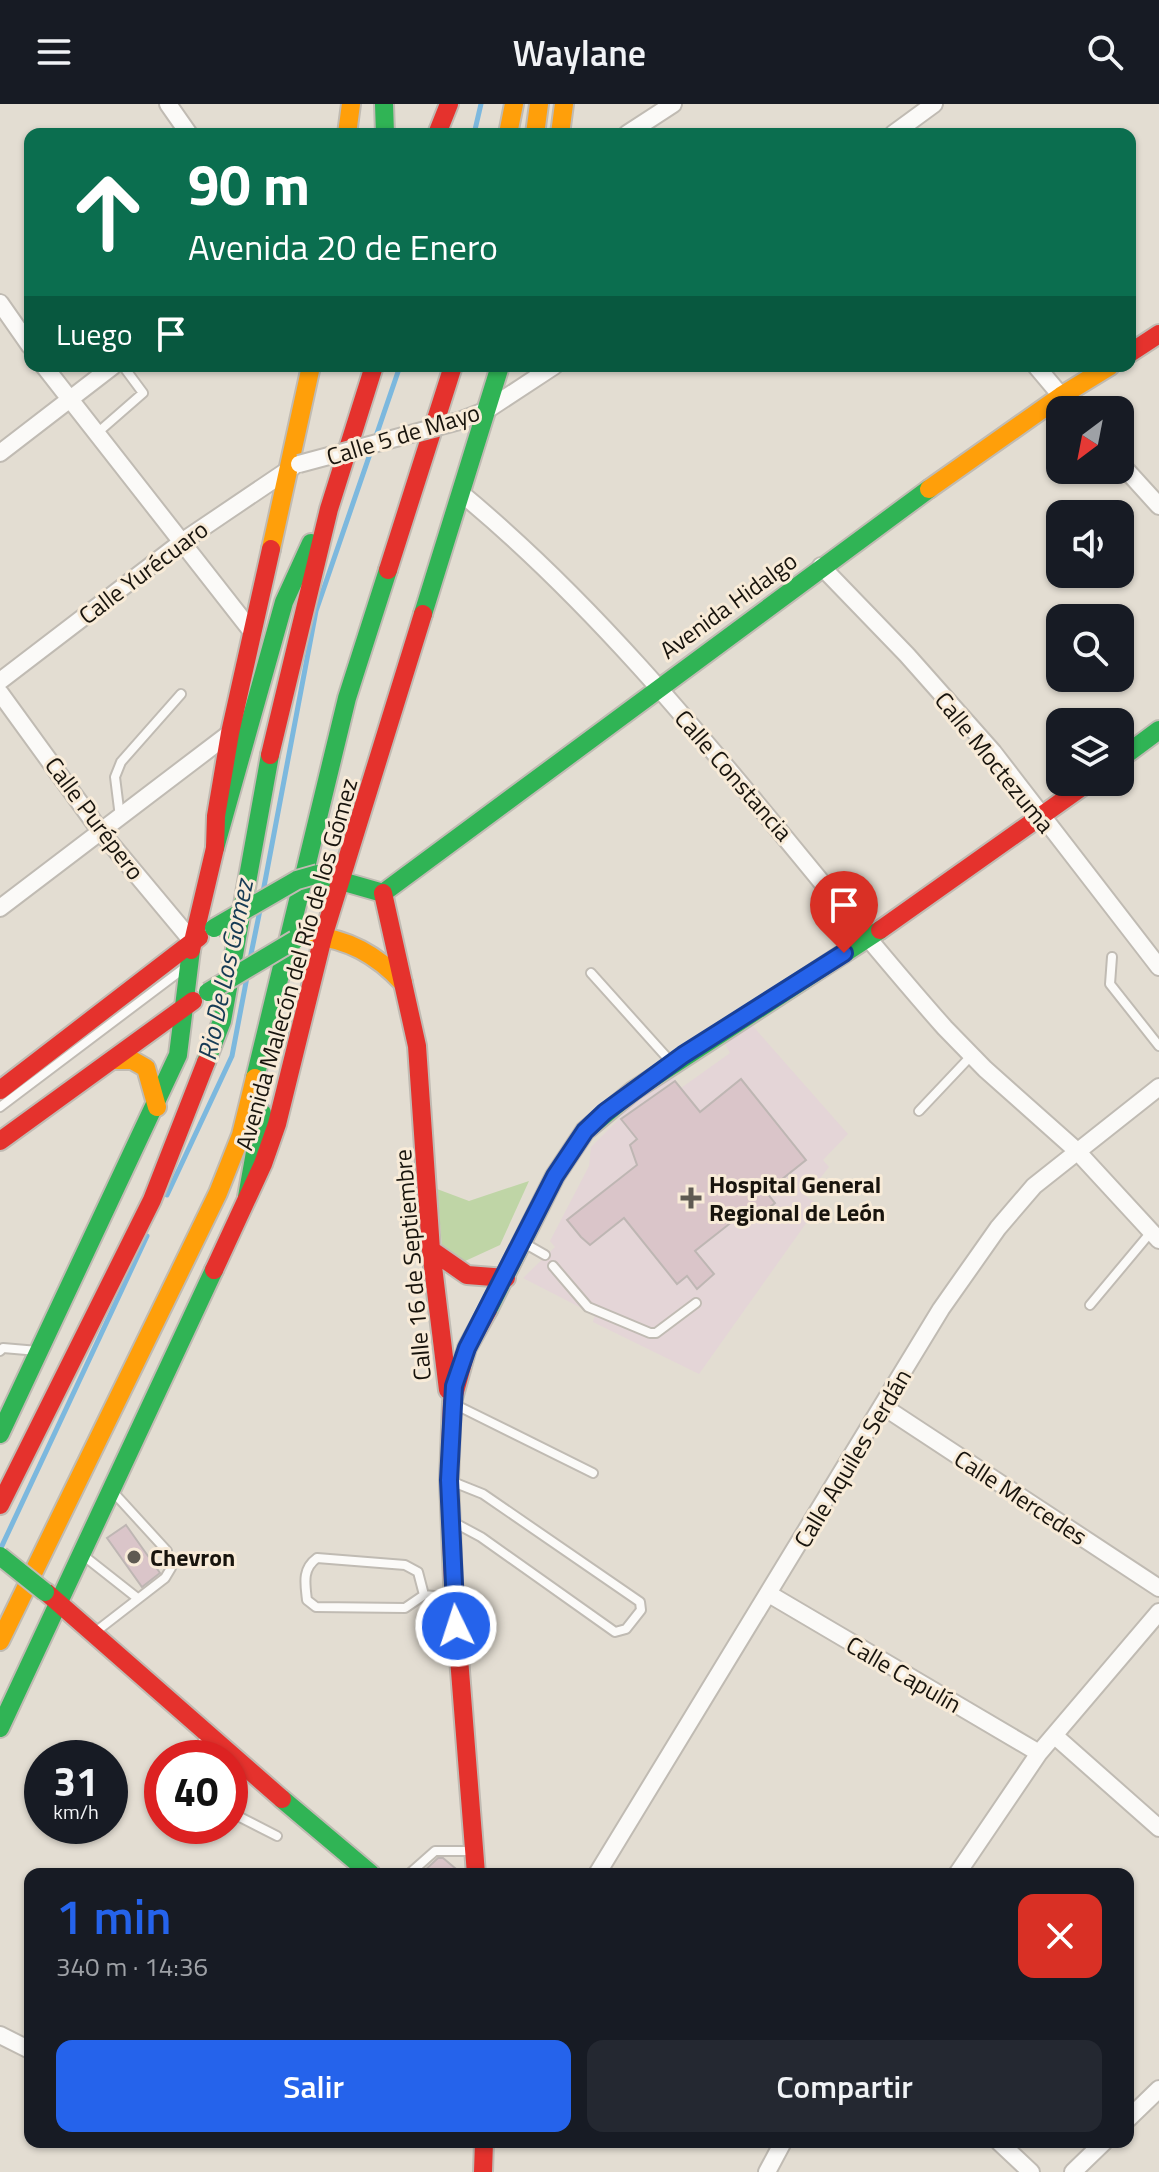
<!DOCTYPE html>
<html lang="es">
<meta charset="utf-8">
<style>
:root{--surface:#171b24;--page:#242831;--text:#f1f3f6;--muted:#9ea1a6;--accent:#2563eb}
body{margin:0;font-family:"Titillium Web",sans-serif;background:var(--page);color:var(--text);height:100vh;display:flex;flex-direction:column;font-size:30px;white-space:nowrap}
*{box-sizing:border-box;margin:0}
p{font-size:26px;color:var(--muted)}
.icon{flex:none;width:44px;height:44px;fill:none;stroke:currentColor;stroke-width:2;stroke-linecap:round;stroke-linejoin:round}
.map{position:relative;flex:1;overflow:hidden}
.sheet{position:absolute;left:24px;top:1764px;width:1110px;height:280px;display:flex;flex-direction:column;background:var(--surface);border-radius:16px;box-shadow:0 2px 6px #0004}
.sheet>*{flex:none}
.hud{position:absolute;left:24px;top:24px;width:1112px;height:244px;border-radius:16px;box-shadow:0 2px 6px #0004;background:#0b6e4f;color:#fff;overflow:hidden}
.needle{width:52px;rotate:212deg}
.controls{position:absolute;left:1046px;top:292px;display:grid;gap:16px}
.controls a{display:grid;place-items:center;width:88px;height:88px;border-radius:16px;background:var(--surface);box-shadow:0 2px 6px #0004;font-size:40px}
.speed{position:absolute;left:24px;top:1636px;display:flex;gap:16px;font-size:40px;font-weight:700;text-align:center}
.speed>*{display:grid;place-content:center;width:104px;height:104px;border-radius:50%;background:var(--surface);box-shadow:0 2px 6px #0004;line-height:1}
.speed small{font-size:20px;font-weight:400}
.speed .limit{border:12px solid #d22;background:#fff;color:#111}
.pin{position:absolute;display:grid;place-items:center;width:68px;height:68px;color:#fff;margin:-82px -34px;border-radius:50% 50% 50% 0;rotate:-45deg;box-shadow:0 0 8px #0007}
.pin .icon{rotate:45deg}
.me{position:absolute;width:88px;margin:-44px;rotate:356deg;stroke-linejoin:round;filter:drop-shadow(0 0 6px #0008)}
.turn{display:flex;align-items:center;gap:28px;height:168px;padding:0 32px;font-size:36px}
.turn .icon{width:104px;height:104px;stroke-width:2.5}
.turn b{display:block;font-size:56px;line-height:68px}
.then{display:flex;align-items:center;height:76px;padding:0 32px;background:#0003;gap:16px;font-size:30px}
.round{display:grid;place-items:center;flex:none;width:84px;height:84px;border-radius:16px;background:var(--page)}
.summary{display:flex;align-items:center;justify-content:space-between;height:136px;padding:0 32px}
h1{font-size:48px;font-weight:600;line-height:60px;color:var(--accent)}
.cta{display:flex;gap:16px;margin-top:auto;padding:16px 32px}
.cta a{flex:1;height:92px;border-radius:16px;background:var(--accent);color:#fff;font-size:32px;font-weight:600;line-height:92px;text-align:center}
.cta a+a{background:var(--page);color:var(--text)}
header{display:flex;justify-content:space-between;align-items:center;height:104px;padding:0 32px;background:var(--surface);font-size:36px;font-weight:600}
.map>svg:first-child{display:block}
.medical{fill:#e4d5d7}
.green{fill:#bfd5a6}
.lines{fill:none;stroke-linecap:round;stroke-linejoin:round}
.stream{stroke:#7cb8de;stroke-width:5}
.building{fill:#dac5c9;stroke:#beb6b3;stroke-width:2}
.lane-casing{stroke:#c0bbb3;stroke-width:12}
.street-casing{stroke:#c0bbb3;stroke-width:20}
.fast-casing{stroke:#c0bbb3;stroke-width:22}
.slow-casing{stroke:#c0bbb3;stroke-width:22}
.jam-casing{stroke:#c0bbb3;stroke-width:22}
.lane{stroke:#fbfaf8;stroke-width:8}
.street{stroke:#fbfaf8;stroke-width:16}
.fast{stroke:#30b455;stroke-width:18}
.slow{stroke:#ff9f0a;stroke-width:18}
.jam{stroke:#e5322d;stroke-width:18}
.street-bridge-casing{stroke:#c0bbb3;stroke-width:20;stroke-linecap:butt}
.fast-bridge-casing{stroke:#c0bbb3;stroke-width:22;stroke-linecap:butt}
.street-bridge{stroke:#fbfaf8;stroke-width:16}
.fast-bridge{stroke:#30b455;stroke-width:18}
.route-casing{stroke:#184099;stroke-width:20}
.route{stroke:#2563eb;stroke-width:14}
.poi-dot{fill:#5f5a52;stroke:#f8ebd8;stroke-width:3}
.labels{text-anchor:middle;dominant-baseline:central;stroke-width:6;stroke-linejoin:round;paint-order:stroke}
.street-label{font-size:24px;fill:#18140d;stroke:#f8ebd8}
.poi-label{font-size:24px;font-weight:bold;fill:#18140d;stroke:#f8ebd8;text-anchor:start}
.water-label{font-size:26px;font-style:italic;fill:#163b54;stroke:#f8ebd8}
</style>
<header><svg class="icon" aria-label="menu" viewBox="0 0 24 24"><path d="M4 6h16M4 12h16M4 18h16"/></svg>Waylane<svg class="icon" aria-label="search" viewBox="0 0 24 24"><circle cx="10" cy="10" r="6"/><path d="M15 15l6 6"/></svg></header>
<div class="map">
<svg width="1159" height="2068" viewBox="0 0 1159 2068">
<rect width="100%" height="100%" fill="#e3ddd2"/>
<path class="medical" d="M751 920 848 1030 823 1056 829 1063 806 1092 819 1101 699 1270 593 1218 595 1211 523 1174 555 1143 550 1137 589 1062 591 1043 620 1014 633 993 669 969 681 984 730 949 725 940Z"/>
<path class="green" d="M529 1077 500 1141 463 1158 442 1143 437 1085 469 1097Z"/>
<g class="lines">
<path class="stream" d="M474 30 481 0
M375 335 400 262
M263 788 316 507 372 344
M250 855 260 806
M167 1091 232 952 247 873
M0 1446 147 1132"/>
</g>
<path class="building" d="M741 975 806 1056 766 1088 775 1099 755 1115 747 1106 695 1147 714 1170 697 1185 687 1172 677 1180 624 1114 590 1141 581 1133 567 1116 637 1061 630 1041 637 1035 621 1015 675 977 700 1008Z
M126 1421 160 1469 142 1483 107 1434Z
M438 1754H443L462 1770H421Z"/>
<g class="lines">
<g class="lane-casing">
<path id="lane" d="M96 330 143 289 123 262
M120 713 115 673 121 658 181 590
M1112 853 1110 880 1159 942
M591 869 671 958
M0 1003 187 862
M919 1007 971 952
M524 1139 545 1151
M553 1162 588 1203 650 1229H656L696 1199
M1090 1201 1151 1128
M0 1247 3 1244 38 1247
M456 1301 593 1369
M453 1418 481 1433 615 1528 626 1525 641 1506 640 1498 483 1390 453 1378
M84 1452 136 1493
M424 1491 418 1468 405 1461 317 1454C302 1465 305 1479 307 1496L316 1503 405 1504 424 1491 453 1494
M94 1529 165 1474 171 1464 167 1447 114 1389
M196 1654 205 1632
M230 1708 277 1732
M409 1770 435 1747H473"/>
</g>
<g class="street-casing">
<path id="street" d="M168 0 189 30
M627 30 673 0
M893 30 934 0
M0 199 30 242
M44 262 253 529
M1036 262 1073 306
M459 317 487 306 554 262
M0 349 113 262
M1120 359 1159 402
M462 390C648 544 786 745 945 924L985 965 1076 1046 1159 1136
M821 462 907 551 993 648 1159 863
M0 577 183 437 294 362
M0 589 101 728 192 837
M0 804 230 629
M884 1303 1159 1484
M769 1490 1039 1649
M1055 1632 1159 1724
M597 1770 941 1205 998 1124 1034 1082 1159 983
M957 1770 1039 1649 1159 1508
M0 1931 30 1946
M1128 2015 1159 1985
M999 2038 1031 2068
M767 2068 783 2038
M1073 2068 1104 2038"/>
</g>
<g class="fast-casing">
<path id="fast" d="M384 0 385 30
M423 510 500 262
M1120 655 1159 626
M215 744 284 498 311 439
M327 773 383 789
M383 789 929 385
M206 958 222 917 270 651
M255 974 347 594 388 466
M247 1093 262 1009
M488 1206 555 1072 585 1027 633 987 880 826
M0 1330 178 951 191 846
M0 1624 214 1166
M282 1695 371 1770"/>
</g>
<g class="slow-casing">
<path id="slow" d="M347 30 351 0
M508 30 514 0
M535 30 539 0
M560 30 564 0
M929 385 1061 292 1110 262
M271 445 311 262
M309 831C348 835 376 850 403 879
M112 956H132L146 964 157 1003
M0 1537 218 1089 241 1031 255 974"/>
</g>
<g class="jam-casing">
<path id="jam" d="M437 30 449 0
M1130 249 1159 230
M388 466 453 262
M270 651 329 405 374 262
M383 789 417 942 431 1146 448 1286
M880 826 1089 678
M191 846 215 744 216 712 230 629 271 445
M0 986 199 833
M0 1037 193 897
M431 1146 467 1171 506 1174
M214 1166 263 1060 277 1020 323 833 423 510
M0 1401 152 1096 206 958
M46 1488 282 1695
M476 1770 453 1478 449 1376 452 1298 467 1244 488 1206
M483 2068 484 2038"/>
</g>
<use href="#lane" class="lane"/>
<use href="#street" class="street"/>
<use href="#fast" class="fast"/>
<use href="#slow" class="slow"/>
<use href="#jam" class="jam"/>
<g class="street-bridge-casing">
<path id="street-bridge" d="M299 360 459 317"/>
</g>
<g class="fast-bridge-casing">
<path id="fast-bridge" d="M214 824 297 776 318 770
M208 888 295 836
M0 1452 45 1488"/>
</g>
<use href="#street-bridge" class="street-bridge"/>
<use href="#fast-bridge" class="fast-bridge"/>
</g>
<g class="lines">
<g class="route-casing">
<path id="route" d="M456 1522 449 1376 454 1282 467 1244 555 1072 585 1027 605 1008 683 951 844 849"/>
</g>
<use href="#route" class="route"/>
</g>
<g class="poi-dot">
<path d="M687 1082h8v8h8v8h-8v8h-8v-8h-8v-8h8z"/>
<circle cx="134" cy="1453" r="8"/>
</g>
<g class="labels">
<g class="street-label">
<text transform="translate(403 330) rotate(-17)">Calle 5 de Mayo</text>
<text transform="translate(143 468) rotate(-37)">Calle Yurécuaro</text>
<text transform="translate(728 501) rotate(-36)">Avenida Hidalgo</text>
<text transform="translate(995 658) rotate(51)">Calle Moctezuma</text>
<text transform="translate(734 671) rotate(49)">Calle Constancia</text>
<text transform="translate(95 714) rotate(53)">Calle Purépero</text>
<text transform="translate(296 860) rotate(-74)">Avenida Malecón del Río de los Gómez</text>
<text transform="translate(412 1161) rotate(-95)">Calle 16 de Septiembre</text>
<text transform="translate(852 1354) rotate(-59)">Calle Aquiles Serdán</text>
<text transform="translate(1021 1393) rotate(33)">Calle Mercedes</text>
<text transform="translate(904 1570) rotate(30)">Calle Capulín</text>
</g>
<g class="poi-label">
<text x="709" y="1080">Hospital General<tspan x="709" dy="28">Regional de León</tspan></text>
<text x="150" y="1453">Chevron</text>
</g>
<g class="water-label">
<text transform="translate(225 866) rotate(-78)">Rio De Los Gomez</text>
</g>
</g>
</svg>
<div class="controls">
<a><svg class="needle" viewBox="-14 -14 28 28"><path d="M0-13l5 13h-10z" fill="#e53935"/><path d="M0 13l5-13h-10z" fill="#9ea1a6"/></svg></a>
<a><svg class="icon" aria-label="sound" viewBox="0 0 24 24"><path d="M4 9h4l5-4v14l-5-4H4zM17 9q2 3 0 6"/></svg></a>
<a><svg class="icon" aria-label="search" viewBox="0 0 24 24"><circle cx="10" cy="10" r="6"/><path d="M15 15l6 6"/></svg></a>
<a><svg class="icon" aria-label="layers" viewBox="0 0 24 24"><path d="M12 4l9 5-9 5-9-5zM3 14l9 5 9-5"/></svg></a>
</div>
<div class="speed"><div>31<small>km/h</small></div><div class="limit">40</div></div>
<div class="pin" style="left:844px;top:849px;background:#d93025"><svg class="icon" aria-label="arrive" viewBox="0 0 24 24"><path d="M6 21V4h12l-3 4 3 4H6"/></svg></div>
<svg class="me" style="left:456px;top:1522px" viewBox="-20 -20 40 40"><circle r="17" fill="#2563eb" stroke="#fff" stroke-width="3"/><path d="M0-11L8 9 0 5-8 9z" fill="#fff"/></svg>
<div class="hud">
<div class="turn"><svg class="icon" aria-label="ahead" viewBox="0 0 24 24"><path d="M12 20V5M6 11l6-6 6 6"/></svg><div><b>90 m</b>Avenida 20 de Enero</div></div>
<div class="then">Luego<svg class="icon" aria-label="arrive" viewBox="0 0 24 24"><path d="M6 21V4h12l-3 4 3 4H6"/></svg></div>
</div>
<section class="sheet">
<div class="summary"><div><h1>1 min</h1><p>340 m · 14:36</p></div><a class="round" style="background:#d93025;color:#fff"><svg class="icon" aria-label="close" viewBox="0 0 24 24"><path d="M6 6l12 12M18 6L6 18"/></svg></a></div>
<div class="cta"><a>Salir</a><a>Compartir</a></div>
</section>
</div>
